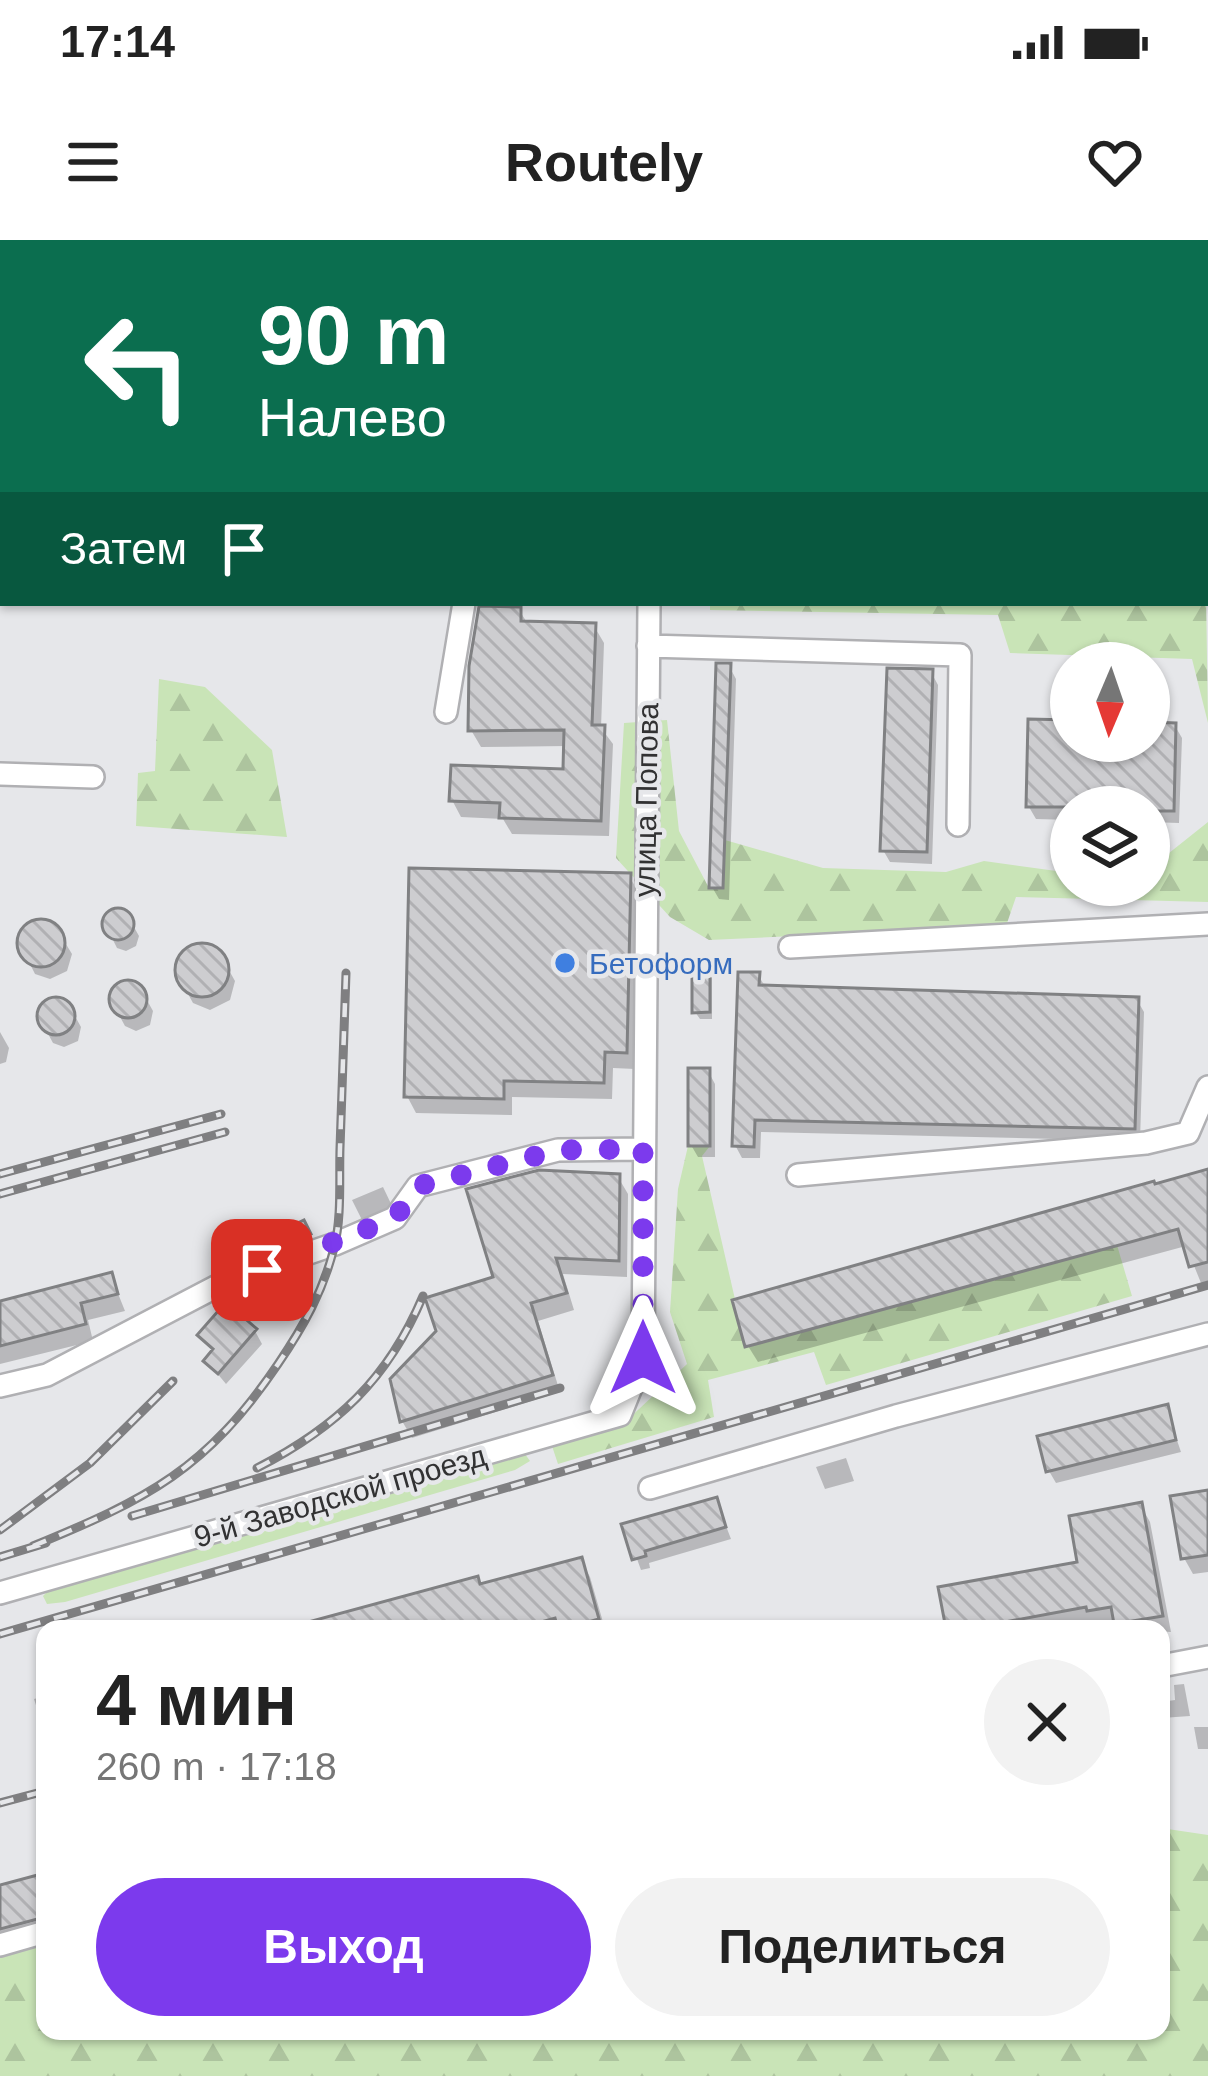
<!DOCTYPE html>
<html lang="ru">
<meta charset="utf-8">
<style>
:root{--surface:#fff;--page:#f2f2f2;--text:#222;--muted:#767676;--accent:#7c3aed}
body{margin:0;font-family:Helvetica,sans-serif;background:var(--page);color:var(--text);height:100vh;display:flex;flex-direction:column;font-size:45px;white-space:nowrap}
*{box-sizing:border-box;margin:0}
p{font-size:39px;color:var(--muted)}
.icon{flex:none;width:66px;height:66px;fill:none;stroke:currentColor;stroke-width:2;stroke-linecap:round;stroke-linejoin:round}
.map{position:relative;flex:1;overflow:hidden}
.drawer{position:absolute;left:36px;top:1380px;width:1134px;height:420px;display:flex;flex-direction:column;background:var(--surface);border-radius:24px;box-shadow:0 3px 9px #0004}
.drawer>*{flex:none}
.hud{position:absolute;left:0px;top:0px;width:1209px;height:366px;box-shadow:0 3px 9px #0004;background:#0b6e4f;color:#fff;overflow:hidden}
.needle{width:78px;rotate:182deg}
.buttons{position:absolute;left:1050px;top:402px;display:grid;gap:24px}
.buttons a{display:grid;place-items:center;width:120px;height:120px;border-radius:50%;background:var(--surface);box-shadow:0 3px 9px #0004;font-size:60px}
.pin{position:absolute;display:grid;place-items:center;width:102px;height:102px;color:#fff;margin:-51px;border-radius:24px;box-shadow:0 6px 18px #0006}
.me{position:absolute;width:132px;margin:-66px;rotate:0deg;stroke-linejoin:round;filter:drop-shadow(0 0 9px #0008)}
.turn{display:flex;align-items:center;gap:42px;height:252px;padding:0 60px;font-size:54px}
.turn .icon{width:156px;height:156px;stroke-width:2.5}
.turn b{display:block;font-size:84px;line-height:102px}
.then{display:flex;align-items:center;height:114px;padding:0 60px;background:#0003;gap:24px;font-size:45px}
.round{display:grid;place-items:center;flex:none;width:126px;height:126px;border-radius:63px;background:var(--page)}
.head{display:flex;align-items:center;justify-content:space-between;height:204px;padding:0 60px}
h1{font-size:72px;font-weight:700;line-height:90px}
.action{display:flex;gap:24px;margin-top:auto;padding:24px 60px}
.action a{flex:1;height:138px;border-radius:72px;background:var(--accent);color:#fff;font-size:48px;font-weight:700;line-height:138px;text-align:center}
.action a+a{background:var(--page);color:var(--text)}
.status{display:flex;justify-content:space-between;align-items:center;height:84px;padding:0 60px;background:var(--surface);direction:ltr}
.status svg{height:33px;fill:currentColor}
header{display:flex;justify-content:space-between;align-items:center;height:156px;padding:0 60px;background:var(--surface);font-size:54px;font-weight:700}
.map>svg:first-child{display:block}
.green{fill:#c9e4b7}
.forest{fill:url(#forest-firs)}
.shadow{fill:#0003}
.building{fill:url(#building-back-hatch);stroke:#808183;stroke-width:3}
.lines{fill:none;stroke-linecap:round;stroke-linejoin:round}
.minor-casing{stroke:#b0b0b3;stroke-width:26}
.major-casing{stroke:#b0b0b3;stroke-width:32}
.minor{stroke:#fff;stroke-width:21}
.major{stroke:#fff;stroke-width:27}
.rail-casing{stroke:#7f7f81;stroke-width:9}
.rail{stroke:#e6e7ea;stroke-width:4.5;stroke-dasharray:14;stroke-linecap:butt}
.route{stroke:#7c3aed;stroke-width:21;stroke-dasharray:0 37.8}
.shop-dot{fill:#3f7fe0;stroke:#e6e7ea;stroke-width:4.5}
.labels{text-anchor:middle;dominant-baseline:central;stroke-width:9;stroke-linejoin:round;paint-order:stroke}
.street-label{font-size:30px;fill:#323233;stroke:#e6e7ea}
.shop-label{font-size:30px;fill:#366cbe;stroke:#e6e7ea;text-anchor:start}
</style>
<div class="status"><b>17:14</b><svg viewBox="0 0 49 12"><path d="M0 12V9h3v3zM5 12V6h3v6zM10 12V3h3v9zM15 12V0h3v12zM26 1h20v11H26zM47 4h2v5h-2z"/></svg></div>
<header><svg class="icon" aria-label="menu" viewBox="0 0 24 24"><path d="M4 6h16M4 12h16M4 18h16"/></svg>Routely<svg class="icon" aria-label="heart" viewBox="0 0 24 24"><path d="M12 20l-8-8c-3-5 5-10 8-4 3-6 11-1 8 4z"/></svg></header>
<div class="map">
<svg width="1208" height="1836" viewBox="0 0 1208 1836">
<defs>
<pattern id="forest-firs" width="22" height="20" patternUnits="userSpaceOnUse" patternTransform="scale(3)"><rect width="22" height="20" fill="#c9e4b7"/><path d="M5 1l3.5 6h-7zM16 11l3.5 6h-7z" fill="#adc49e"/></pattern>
<pattern id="building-back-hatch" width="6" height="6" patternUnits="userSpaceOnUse" patternTransform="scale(3)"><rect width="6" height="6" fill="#cdcdd0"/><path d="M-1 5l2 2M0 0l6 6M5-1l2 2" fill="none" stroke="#b0b0b3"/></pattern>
</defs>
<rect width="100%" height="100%" fill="#e6e7ea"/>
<path class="green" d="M525 1214 530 1221 515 1230 65 1362 47 1364 43 1356 49 1350Z"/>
<path class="forest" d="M1206 354 1208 483 1192 419 1010 413 998 375 710 370V363H1206Z
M159 439 205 447 272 510 287 597 136 586 138 533 155 531Z
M667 480 679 591 709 648H723L725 600 823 628 946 632 984 621 1071 633V645H1149V623L1159 621 1208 582V662L1016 657 1006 686 709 700 670 677 616 618 624 483Z
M688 906H710L702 916 746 1107 1117 1005 1132 1056 826 1145 814 1112 708 1140 714 1177 558 1224 551 1203 623 1184 687 1124 670 1072 678 949Z
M1161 1588 1208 1595V1836H0V1698L45 1685V1791H1161Z"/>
<path class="shadow" d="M4 0H37V3H3Z
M262 0H443L425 3Z
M1011 0H1122L1125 3H1007Z
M519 370 528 384 594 386 604 403 601 488 613 504 609 596 512 594 503 579 461 577 452 560 566 532 567 506 481 507 471 490Z
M729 426 736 439 729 660 719 659 712 647Z
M931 432 938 445 932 624 890 622 883 610Z
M1071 483V501H1149V485L1175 486 1182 498 1179 583 1149 582V567H1071V580L1036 579 1029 567Z
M629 636 639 653 635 829 613 828 612 859 512 857V875L416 873 407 856Z
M117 670 126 673 139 696 136 706 126 711 117 708 105 684 108 675Z
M41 681 55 686 72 714 67 731 50 739 35 734 20 704 25 688Z
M201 705 218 711 235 741 230 760 210 770 193 763 176 732 183 713Z
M708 726 712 733V779H700L695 772Z
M758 735 766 748 1137 760 1144 772 1140 901 761 892 760 918H742L735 905Z
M127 742 139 746 153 771 150 785 136 791 125 786 111 760 115 748Z
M55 758 67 762 81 787 78 801 64 807 53 803 39 777 43 764Z
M0 792 9 808 6 822 0 824Z
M708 831 715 844V917H698L691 905Z
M1208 932V1041L1201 1043 1186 1006 758 1122 748 1106 1154 947Z
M618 937 628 954 627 1037 563 1034 574 1070 538 1081 560 1152 412 1198 402 1181 394 1140 497 1039Z
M383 947 394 970 363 982 352 960Z
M302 983 315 1007 256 1029 246 1011Z
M111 1036 125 1071 88 1080 93 1101 0 1124V1064Z
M227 1067 255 1091 262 1104 226 1144 207 1121 214 1113 201 1096Z
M1166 1168 1181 1212 1056 1243 1049 1231Z
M846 1218 854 1241 825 1249 816 1227Z
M1208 1253V1332L1193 1334 1184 1318Z
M716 1260 731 1299 649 1323 650 1328 641 1330 625 1286Z
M1141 1266 1150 1282 1171 1392 1121 1389 1117 1384 1066 1389H949L1081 1324Z
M581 1320 590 1337 605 1389H293L476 1339 481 1347Z
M1184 1444 1190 1476 1162 1478 1161 1489V1462L1175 1460 1174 1445Z
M45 1456V1493L34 1459Z
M1194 1487H1208V1509H1198Z
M45 1636V1695L0 1712V1648Z"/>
<path class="building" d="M479 366 521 367V381L596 383 592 485H605L601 581 499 578 500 563 449 561 451 525 563 529 564 490 468 491 469 426Z
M716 423H731L723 648H709Z
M887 428 933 429 927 612 880 611Z
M1028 479 1071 480V501H1149V482L1176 483 1174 571H1149V567H1026Z
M409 628 631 633 627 813 605 812 604 843 504 841V859L404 857Z
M102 684a16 16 0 1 1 32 0a16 16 0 1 1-32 0Z
M17 703a24 24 0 1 1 48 0a24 24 0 1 1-48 0Z
M175 730a27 27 0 1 1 54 0a27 27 0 1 1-54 0Z
M692 723H710V772L692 773Z
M738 732H760L759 745 1139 757 1135 889 755 880 754 907 732 906Z
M109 759a19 19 0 1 1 38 0a19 19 0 1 1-38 0Z
M37 776a19 19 0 1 1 38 0a19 19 0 1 1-38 0Z
M688 828H710V906H688Z
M1208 929V1022L1189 1027 1178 989 745 1107 732 1060 1154 941 1155 944Z
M539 930 620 934 619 1021 556 1018 567 1053 531 1063 553 1135 400 1182 390 1139 436 1091 425 1058 493 1037 466 949Z
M304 980 311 994 247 1019 242 1010Z
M112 1032 118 1054 81 1063 86 1084 0 1106V1061Z
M226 1062 257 1089 218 1134 203 1121 213 1109 197 1095Z
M1168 1164 1176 1200 1046 1232 1037 1196Z
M1208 1250V1315L1181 1319 1170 1256Z
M717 1257 726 1287 645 1311 646 1316 632 1320 621 1284Z
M1142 1262 1163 1376 1114 1384 1111 1367 1087 1371 1086 1367 967 1389H946L938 1347 1077 1322 1069 1276Z
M582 1317 599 1379 562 1389H558L555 1378 516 1389H298L297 1385 478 1336 480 1344Z
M45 1633V1677L0 1689V1645Z"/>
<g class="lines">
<g class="minor-casing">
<path id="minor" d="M516 3V0
M659 3V0
M1206 76 1208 75
M1206 117 1208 113
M648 406 960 415 958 585
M446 472 464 363
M0 534 93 537
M790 707 1208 684
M798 935 1146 903 1188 893 1208 847
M0 1146 47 1135 225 1042 335 1004 395 978 418 946 558 910 643 909
M650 1248 896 1176 1208 1094
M0 1353 620 1175 643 1118 649 363
M1161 1426 1208 1417
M0 1705 45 1692"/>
</g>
<g class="major-casing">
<path id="major" d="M1206 0 1208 3"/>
</g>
<use href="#minor" class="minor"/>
<use href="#major" class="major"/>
<g class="rail-casing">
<path id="rail" d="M0 934 221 874
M0 954 225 892
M257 1228C337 1187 388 1139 423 1056
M132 1276 560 1148
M0 1290 90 1223 173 1141
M33 1306C148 1259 207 1229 278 1124 303 1087 323 1052 334 1008 342 977 339 940 340 908 342 850 344 791 346 733
M0 1317 46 1303
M0 1394 1208 1045
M0 1563 45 1551"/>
</g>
<use href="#rail" class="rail"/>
</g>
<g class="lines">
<path class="route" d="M262 1030 395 978 418 946 559 910 643 909V1118"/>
</g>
<circle class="shop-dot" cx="565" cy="723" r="12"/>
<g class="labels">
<g class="street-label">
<text transform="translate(646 560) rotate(-89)">улица Попова</text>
<text transform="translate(340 1256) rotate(-16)">9-й Заводской проезд</text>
</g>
<g class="shop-label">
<text x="589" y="723">Бетоформ</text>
</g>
</g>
</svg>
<div class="buttons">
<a><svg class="needle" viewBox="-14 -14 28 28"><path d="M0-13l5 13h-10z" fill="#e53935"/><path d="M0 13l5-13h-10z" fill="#767676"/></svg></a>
<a><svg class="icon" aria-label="layers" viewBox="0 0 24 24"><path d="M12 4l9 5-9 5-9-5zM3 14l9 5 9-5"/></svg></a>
</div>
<div class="pin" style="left:262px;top:1030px;background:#d93025"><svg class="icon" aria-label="arrive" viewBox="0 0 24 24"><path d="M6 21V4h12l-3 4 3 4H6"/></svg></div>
<svg class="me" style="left:643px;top:1118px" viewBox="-20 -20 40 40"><path d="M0-17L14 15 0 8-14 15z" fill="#7c3aed" stroke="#fff" stroke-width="4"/></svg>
<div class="hud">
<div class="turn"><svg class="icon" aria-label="left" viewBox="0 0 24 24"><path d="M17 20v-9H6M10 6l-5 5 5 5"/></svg><div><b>90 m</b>Налево</div></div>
<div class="then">Затем<svg class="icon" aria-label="arrive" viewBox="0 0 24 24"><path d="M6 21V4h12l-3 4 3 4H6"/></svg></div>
</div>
<section class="drawer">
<div class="head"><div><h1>4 мин</h1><p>260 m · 17:18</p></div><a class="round"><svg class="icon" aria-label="close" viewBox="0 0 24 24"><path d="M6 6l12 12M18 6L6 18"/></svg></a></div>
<div class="action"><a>Выход</a><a>Поделиться</a></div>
</section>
</div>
